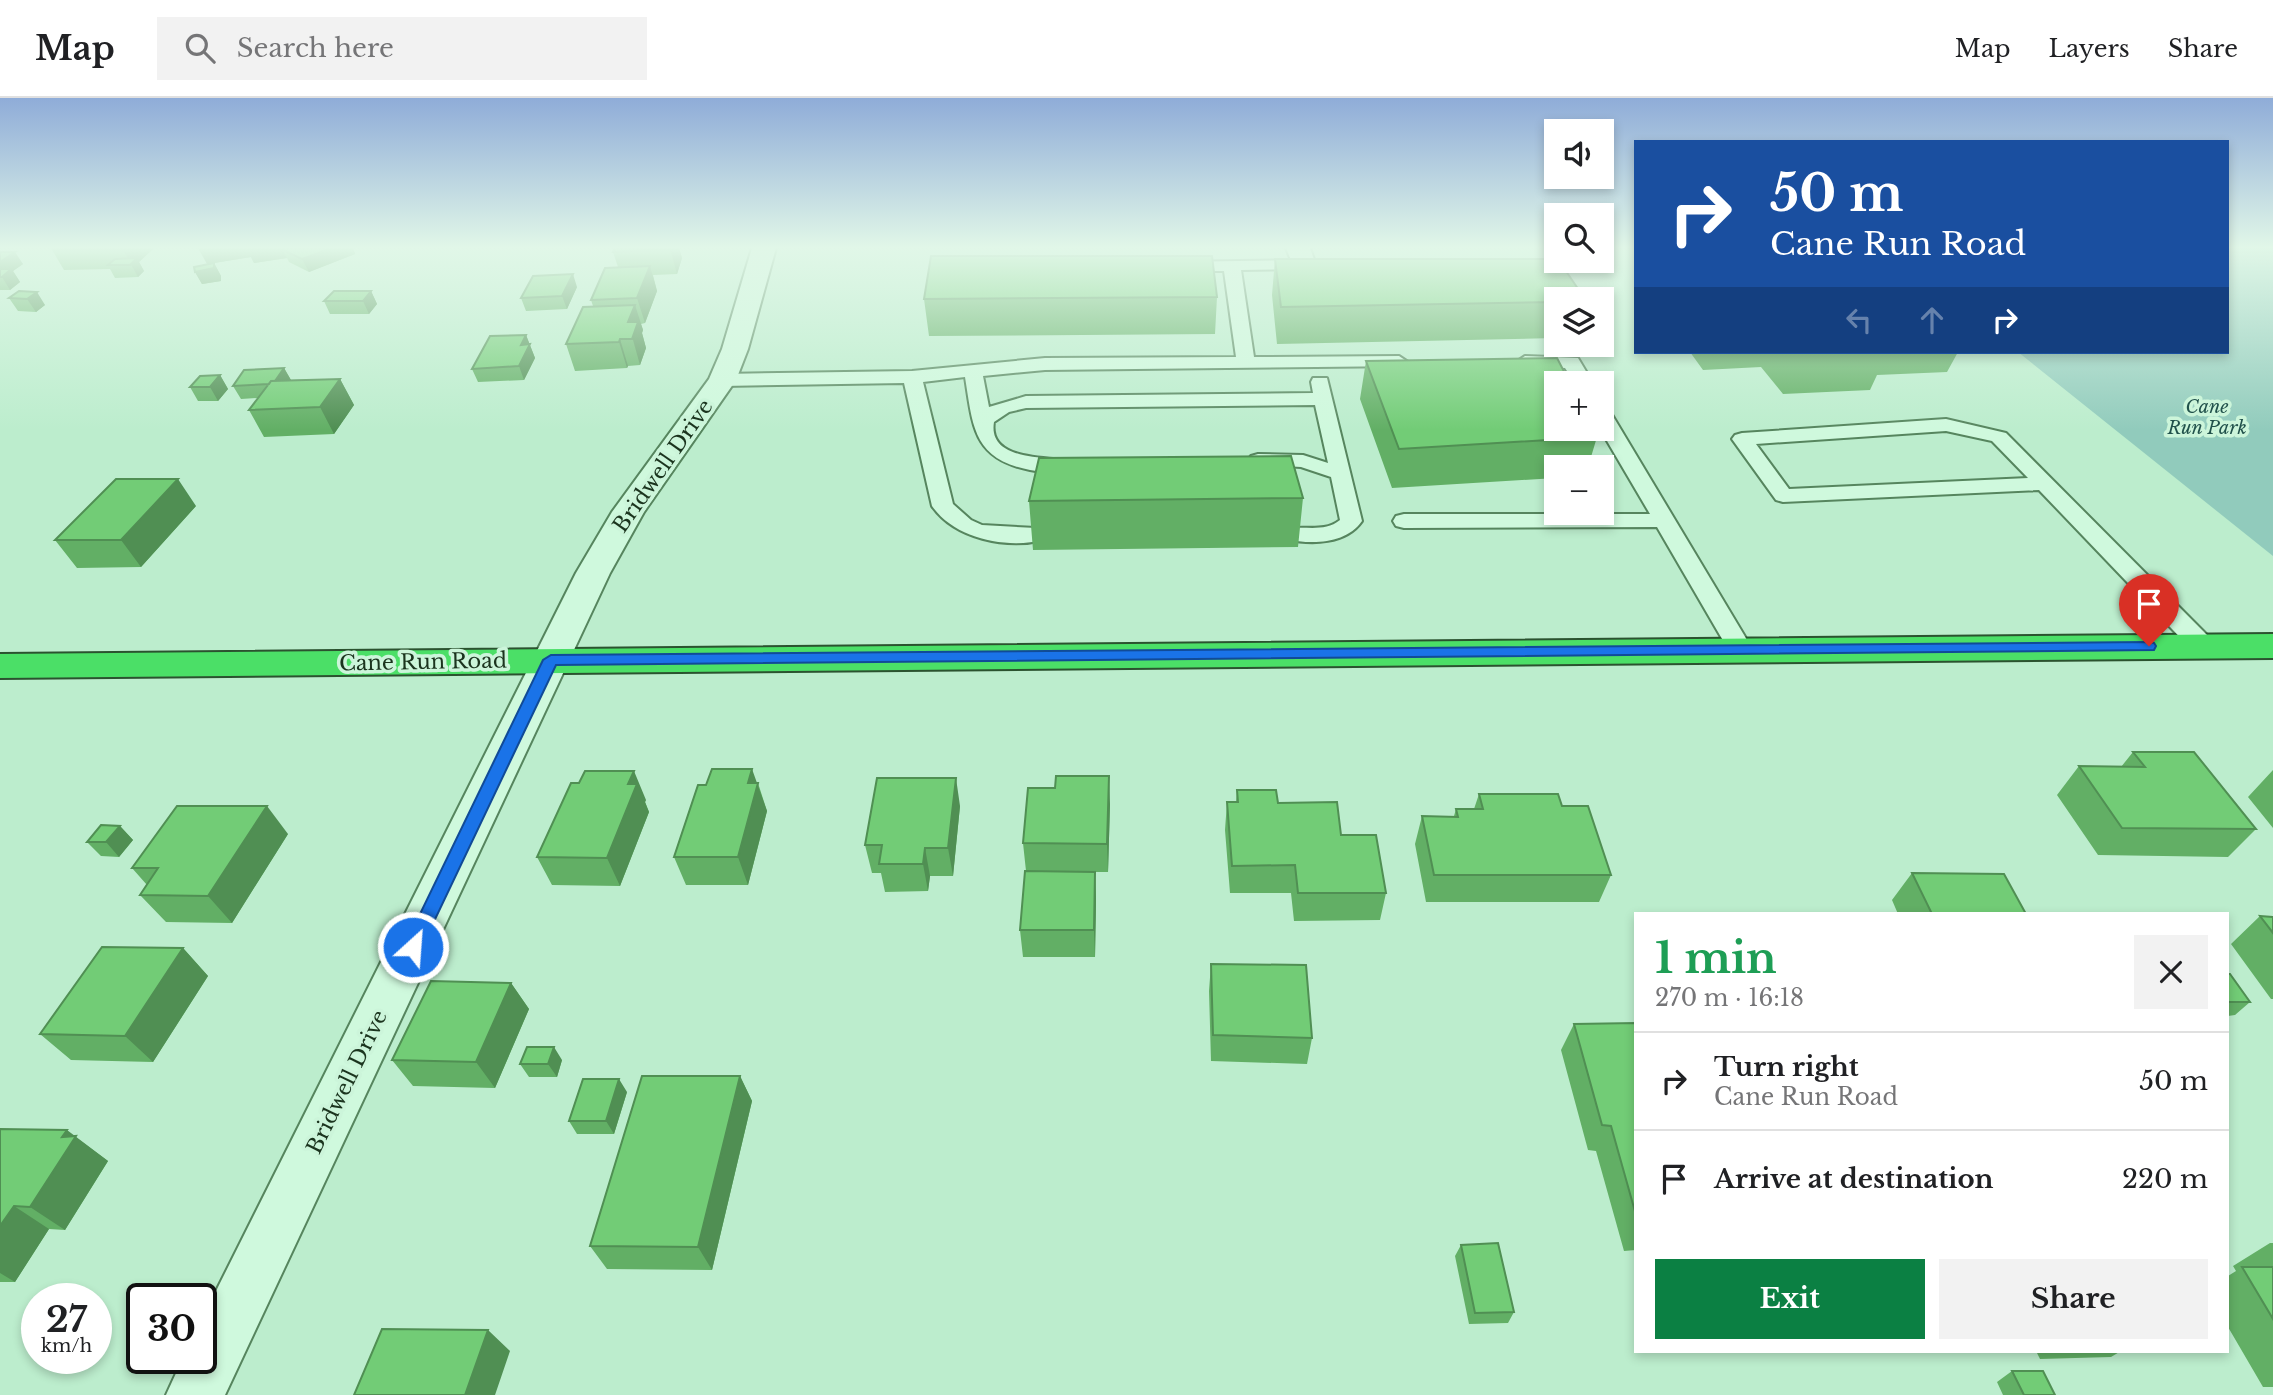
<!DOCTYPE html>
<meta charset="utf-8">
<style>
:root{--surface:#fff;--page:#f2f2f2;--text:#202124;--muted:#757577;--line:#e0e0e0;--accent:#0b8043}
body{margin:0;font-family:"Libre Baskerville",serif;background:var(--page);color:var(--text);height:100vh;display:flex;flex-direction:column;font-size:26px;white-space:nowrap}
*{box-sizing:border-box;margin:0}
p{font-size:23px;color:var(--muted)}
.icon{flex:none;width:38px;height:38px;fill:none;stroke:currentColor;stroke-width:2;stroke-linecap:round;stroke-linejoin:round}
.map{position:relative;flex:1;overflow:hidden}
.side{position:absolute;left:1634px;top:814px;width:595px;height:441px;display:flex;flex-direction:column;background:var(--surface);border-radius:0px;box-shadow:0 4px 10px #0003}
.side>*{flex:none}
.hud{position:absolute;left:1634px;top:42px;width:595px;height:214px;border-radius:0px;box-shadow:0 4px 10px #0003;background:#1a4fa0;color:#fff;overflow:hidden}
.tools{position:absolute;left:1544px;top:21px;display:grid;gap:14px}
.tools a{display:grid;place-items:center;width:70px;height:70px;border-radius:0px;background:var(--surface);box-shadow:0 4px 10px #0003;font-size:35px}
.speed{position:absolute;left:21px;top:1185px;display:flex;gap:14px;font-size:35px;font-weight:700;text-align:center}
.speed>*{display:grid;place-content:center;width:91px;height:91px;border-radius:50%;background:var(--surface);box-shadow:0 4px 10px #0003;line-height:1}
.speed small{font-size:18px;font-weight:400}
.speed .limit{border:4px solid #111;border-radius:10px;background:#fff;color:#111}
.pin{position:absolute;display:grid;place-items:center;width:60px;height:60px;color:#fff;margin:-72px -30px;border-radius:50% 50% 50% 0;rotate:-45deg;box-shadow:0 0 7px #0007}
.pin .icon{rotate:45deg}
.me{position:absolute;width:77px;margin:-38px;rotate:26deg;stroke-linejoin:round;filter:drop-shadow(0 0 5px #0008)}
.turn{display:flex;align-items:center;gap:24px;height:147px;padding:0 21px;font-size:32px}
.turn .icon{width:91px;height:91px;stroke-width:2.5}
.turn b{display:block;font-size:49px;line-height:60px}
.lanes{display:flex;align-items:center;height:66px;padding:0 21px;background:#0003;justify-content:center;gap:35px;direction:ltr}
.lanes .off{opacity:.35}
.round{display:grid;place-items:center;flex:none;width:74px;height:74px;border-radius:0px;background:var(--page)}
.summary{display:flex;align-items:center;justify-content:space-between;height:119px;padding:0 21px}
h1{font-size:42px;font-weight:700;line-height:52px;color:#1e9e55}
.cta{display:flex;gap:14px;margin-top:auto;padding:14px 21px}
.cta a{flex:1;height:80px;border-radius:0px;background:var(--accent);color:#fff;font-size:28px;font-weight:700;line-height:80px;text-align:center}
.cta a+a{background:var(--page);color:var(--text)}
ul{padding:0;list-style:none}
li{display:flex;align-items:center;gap:21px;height:98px;padding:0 21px;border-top:2px solid var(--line)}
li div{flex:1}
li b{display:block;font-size:26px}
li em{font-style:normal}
header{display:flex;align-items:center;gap:42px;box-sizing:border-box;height:98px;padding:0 35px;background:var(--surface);border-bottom:2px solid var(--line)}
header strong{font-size:33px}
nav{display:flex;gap:38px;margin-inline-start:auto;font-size:24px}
.search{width:490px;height:63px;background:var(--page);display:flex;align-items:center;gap:18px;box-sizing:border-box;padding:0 24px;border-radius:0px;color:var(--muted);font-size:26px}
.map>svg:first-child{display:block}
.green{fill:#91cbbc}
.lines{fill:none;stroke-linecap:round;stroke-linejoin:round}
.lane-casing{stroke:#56855e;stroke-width:4}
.street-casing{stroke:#56855e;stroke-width:4}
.highway-casing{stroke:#2b522f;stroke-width:4}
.lane{fill:#cff9dd;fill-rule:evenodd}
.street{fill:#cff9dd;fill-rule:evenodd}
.highway{fill:#4bdf67;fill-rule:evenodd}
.wall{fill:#62af65}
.shaded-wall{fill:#508f53}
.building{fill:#72cc76;stroke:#508f53;stroke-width:2}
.route{fill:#1a73e8;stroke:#114b97;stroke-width:2}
.labels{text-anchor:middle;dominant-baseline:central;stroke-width:7;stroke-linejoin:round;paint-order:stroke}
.far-park-label{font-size:18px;font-style:italic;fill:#21514b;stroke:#ccf5da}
.street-label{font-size:21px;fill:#1b341e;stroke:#ccf5da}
</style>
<header>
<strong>Map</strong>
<div class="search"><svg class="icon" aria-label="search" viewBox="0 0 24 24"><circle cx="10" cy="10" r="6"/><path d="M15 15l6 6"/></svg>Search here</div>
<nav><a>Map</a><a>Layers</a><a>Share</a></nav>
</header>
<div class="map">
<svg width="2273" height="1297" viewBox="0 0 2273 1297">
<rect width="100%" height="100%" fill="#bcedcd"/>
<path class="green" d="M2228 150H2273V458L2018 254H2228Z"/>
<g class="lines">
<g class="lane-casing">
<path id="lane" d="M1308 162 1314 163 1316 167 1314 171 1241 172 1254 259 1399 258 1408 264 1406 268 1045 272 983 278 989 309 1026 298 1313 295 1311 284 1313 280H1327L1362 423C1346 446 1312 447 1286 441L1283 436 1286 431C1305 427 1324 435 1340 422L1331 379 1301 369 1251 366 1248 362 1251 358 1258 356 1303 357 1328 365 1315 307 1026 310 1009 314 994 324C987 366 1056 358 1079 364L1082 368 1079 372C1064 376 1046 375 1030 372 973 361 973 329 965 279L923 284 953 406 971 422 982 427 1036 430 1044 432 1047 437 1044 442C1006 451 955 441 932 408L904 285 722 288 713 282 722 276 912 273 1045 260 1236 259 1224 173H1179L1171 168 1173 164Z
M1525 258 1578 260 1593 285H1575L1565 270 1518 268 1516 264Z
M1601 309 1611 315 1753 552 1750 558 1741 560 1732 558 1657 429 1404 430 1396 428 1393 423 1396 418 1404 416H1650L1600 331Z
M1946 321 2006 335 2212 542 2215 548 2212 554 2203 556 2194 554 2039 392 1783 404 1776 402 1732 341 1735 337 1742 335ZM1946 333 1992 343 2028 380 1789 391 1756 346Z"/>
</g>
<g class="street-casing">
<path id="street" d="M752 150H776L748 251 736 282 644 414 610 475 225 1297H166L183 1260H201V1223L576 475 612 414 709 281 722 251Z
M1286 150H1310L1316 167 1313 172 1304 174 1295 172Z"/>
</g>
<g class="highway-casing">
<path id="highway" d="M2273 536V560L0 580V556Z"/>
</g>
<use href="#lane" class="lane"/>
<use href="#street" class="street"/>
<use href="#highway" class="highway"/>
</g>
<path class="wall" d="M51 150H154L139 164 144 173 138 179 115 180 110 171 64 172Z
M198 150H353L355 156 309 174 289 164 287 160 254 165 251 159 214 165 221 178V183L202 186 195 174 209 166Z
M679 150 682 160 677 176 653 177 657 193 645 225 641 226 643 232 642 235 646 250 640 267 628 268 627 270 575 273 566 246 593 208 591 202 618 169 613 154Z
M0 154 23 166 13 173 20 184 10 192H0Z
M1275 161 1556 201V240L1277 246 1272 197Z
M577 189 567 211 526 213 521 200Z
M19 193 45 207 36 214 18 213 9 200Z
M371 193 377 206 369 216H330L324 203Z
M1217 199 1215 236 929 238 924 201Z
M526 237 535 260 524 282 478 284 472 271Z
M1690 254H1958L1947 274 1877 277 1870 292 1783 296 1761 269 1703 272Z
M1366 263 1597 339 1588 369H1556V380L1392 390 1360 301Z
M284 270 291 282 340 281 354 307 334 336 264 339 249 312 258 300 241 301 233 288Z
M220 277 228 291 218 303H198L190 289Z
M1303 400 1298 449 1033 452 1029 403Z
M196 408 141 469 77 470 55 442Z
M2133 654 2256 731 2228 759 2098 757 2057 697 2079 668 2121 669Z
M2273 672V730L2248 699Z
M757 685H758L767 713 748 787H686L674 759Z
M1237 692 1278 705 1341 737 1386 795 1380 822 1294 823 1291 795H1230L1225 732 1227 704H1236Z
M1479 696 1562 708 1611 777 1599 804H1426L1415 746 1422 718H1454L1456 711H1474Z
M646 702 645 704 649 714 620 788 552 787 537 759Z
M1110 706 1108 774H1095L1096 801 1095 859H1023L1020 832 1026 773 1023 745Z
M960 708 953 778H930L928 793 885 794 881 775H872L865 747Z
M120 728 133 742 119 759 101 758 87 744Z
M288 736 232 825 166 824 140 797 147 787 132 770Z
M1912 775 2026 816H1898L1892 802Z
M2260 818 2273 819V901H2271L2231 846Z
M183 850 208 878 153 964 71 962 40 936Z
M1211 866 1312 940 1307 966 1211 963 1209 893Z
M2228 876 2250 904 2235 917 2228 918Z
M511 885 529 911 495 990 413 988 392 962Z
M1636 925V1152L1624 1153 1596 1053 1588 1052 1561 952 1574 926Z
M562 962 557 979H529L520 966Z
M740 978 752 1003 712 1172 607 1171 590 1148Z
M627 994 614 1036H577L569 1023Z
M0 1031 74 1038 108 1063 65 1132 49 1131 15 1184H0Z
M2270 1145H2273V1289H2263L2228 1229V1178L2236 1173 2233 1168Z
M1461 1147 1514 1214 1508 1225 1469 1226 1455 1158Z
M2036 1253H2121L2111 1259 2040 1261Z
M2012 1273 2055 1297H2003L1997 1284Z"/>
<path class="shaded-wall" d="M122 150H154L139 164 144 173 138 179Z
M198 150H289L283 152 287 160 254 165 251 159 214 165 221 178V183L202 186 195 174 207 166Z
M332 150H353L355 156 309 174 302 161Z
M670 150H679L682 160 677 176Z
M15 154 23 166 13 173 20 184 10 192 2 179H0V164Z
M650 168 657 193 645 225 637 200Z
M573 176 577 189 567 211 562 198Z
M371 193 377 206 369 216 363 203Z
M37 194 45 207 36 214 27 201Z
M635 207 643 232 642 235 646 250 640 267 628 224Z
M526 237 535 260 524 282 519 268 521 247Z
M620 241 628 268 627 270 619 244Z
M284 270 292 284 273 285Z
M220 277 228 291 218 303 210 289Z
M340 281 354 307 334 336 320 309Z
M178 381 196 408 141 469 121 442Z
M752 671 767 713 748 787 738 759 748 685Z
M634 673 646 702 645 704 649 714 620 788 607 760 628 686Z
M1109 678 1110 706 1108 774 1107 746Z
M956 680 960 708 953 778 948 750Z
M267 708 288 736 232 825 208 798Z
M120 728 133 742 119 759 106 744Z
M925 750 930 778 928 793 923 766Z
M1095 774 1096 801 1095 859 1094 832Z
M183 850 208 878 153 964 125 938Z
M511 885 529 911 495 990 476 964Z
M554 949 562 962 557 979 548 966Z
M740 978 752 1003 712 1172 698 1149Z
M619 981 627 994 614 1036 606 1023Z
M67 1032 108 1063 65 1132 30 1109 62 1039Z
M14 1108 49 1131 15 1184 0 1175V1128Z
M488 1232 510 1253 495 1297H465Z"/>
<path class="building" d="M286 150H332L302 161 283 152Z
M615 150H671L670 151 613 154Z
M0 154H15L0 164Z
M931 158H1212L1217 199 924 201Z
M137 160 130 167H108L115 161Z
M1275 161H1556V163H1559L1585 201H1556V204L1281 209Z
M214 165V170L195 174 194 169Z
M650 168 637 200 591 202 605 170Z
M1 171H11L2 179H0V172Z
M573 176 562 198 521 200 533 178Z
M19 193 37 194 27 201 9 200Z
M334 193H371L363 203H324Z
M635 207 628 224H638L632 241H620L619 244 566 246 583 209Z
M526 237 521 247 530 246 519 268 472 271 490 238Z
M1557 260 1570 285H1556V331H1593L1597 339 1399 351 1366 263Z
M284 270 275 283H271L269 286 233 288 244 272Z
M220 277 210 289H190L200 278Z
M340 281 320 309 249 312 271 283Z
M1291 358 1303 400 1029 403 1039 360Z
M116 381H178L121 442H55Z
M2133 654H2194L2256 731 2122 730 2079 668 2145 669Z
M712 671H752L748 685H758L738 759H674L698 687H706Z
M585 673H634L628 686H637L607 760 537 759 571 685H579Z
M1056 678H1109L1107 746 1023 745 1028 690H1055Z
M877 680H956L948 750H925L923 766H879L882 747H865Z
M1237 692H1276L1278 705 1337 704 1341 737H1376L1386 795H1298L1295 767 1232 768 1227 704H1238Z
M1479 696H1558L1562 708H1588L1611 777H1434L1422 718 1458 719 1456 711H1483Z
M177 708H267L208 798 140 797 158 770H132Z
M101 727 120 728 106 744H87Z
M1025 773 1095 774 1094 832H1020Z
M1912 775 2004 776 2026 816H1932Z
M2260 818 2273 819V835Z
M102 849 183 850 125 938 40 936Z
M1211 866 1306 867 1312 940 1213 937Z
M2228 876H2230L2250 904H2228Z
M431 883 511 885 476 964 392 962Z
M1636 925V1117L1611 1028 1602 1027 1574 926Z
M527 949H554L548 966H520Z
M642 978H740L698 1149 590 1148Z
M583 981H619L606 1023H569Z
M0 1031 67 1032 62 1039 76 1038 30 1109 14 1108 0 1128Z
M1498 1145 1514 1214 1475 1215 1461 1147Z
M2242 1169H2273V1221Z
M382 1231 488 1232 465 1297H354Z
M2012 1273H2043L2055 1297H2024Z"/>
<linearGradient id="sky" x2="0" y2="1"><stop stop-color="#8facd8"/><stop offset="0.45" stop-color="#e1f7e8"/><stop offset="1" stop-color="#e1f7e8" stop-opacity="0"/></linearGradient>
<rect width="2273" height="332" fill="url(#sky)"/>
<path class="route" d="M2149 544 2154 545 2156 548 2154 552 556 567 419 855 413 857 406 855 404 849 543 562 551 557Z"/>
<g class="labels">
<g class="far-park-label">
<text x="2207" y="309">Cane<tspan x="2207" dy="21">Run Park</tspan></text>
</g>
<g class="street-label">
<text transform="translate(663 368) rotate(-55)">Bridwell Drive</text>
<text transform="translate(423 564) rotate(-1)">Cane Run Road</text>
<text transform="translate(347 984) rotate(-64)">Bridwell Drive</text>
</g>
</g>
</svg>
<div class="tools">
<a><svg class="icon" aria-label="sound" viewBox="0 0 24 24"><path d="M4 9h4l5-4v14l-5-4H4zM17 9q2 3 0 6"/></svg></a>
<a><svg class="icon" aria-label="search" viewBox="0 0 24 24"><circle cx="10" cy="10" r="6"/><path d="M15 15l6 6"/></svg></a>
<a><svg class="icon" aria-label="layers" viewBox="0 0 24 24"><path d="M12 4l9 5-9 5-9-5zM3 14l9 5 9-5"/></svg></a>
<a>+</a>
<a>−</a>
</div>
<div class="speed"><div>27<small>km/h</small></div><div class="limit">30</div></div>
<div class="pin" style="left:2149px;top:548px;background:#d93025"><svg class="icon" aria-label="arrive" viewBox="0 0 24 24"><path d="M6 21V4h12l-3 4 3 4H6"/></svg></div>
<svg class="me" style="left:413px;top:849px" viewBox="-20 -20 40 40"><circle r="17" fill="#1a73e8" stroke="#fff" stroke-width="3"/><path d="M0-11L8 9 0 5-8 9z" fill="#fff"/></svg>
<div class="hud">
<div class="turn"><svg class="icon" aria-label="right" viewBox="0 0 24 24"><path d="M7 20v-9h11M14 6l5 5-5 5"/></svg><div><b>50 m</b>Cane Run Road</div></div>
<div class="lanes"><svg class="icon off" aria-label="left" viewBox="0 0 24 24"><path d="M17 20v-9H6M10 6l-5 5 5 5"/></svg><svg class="icon off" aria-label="ahead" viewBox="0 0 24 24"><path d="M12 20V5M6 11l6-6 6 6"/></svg><svg class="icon" aria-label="right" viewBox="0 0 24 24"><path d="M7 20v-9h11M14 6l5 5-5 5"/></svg></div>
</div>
<section class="side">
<div class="summary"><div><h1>1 min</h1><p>270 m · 16:18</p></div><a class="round"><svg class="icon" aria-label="close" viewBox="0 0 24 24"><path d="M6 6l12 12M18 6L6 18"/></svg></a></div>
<ul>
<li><svg class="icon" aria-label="right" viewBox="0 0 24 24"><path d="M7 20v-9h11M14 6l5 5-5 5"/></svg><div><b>Turn right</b><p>Cane Run Road</p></div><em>50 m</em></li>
<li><svg class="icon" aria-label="arrive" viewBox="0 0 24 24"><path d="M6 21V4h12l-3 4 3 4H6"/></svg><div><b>Arrive at destination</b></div><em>220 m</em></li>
</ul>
<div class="cta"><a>Exit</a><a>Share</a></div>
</section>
</div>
